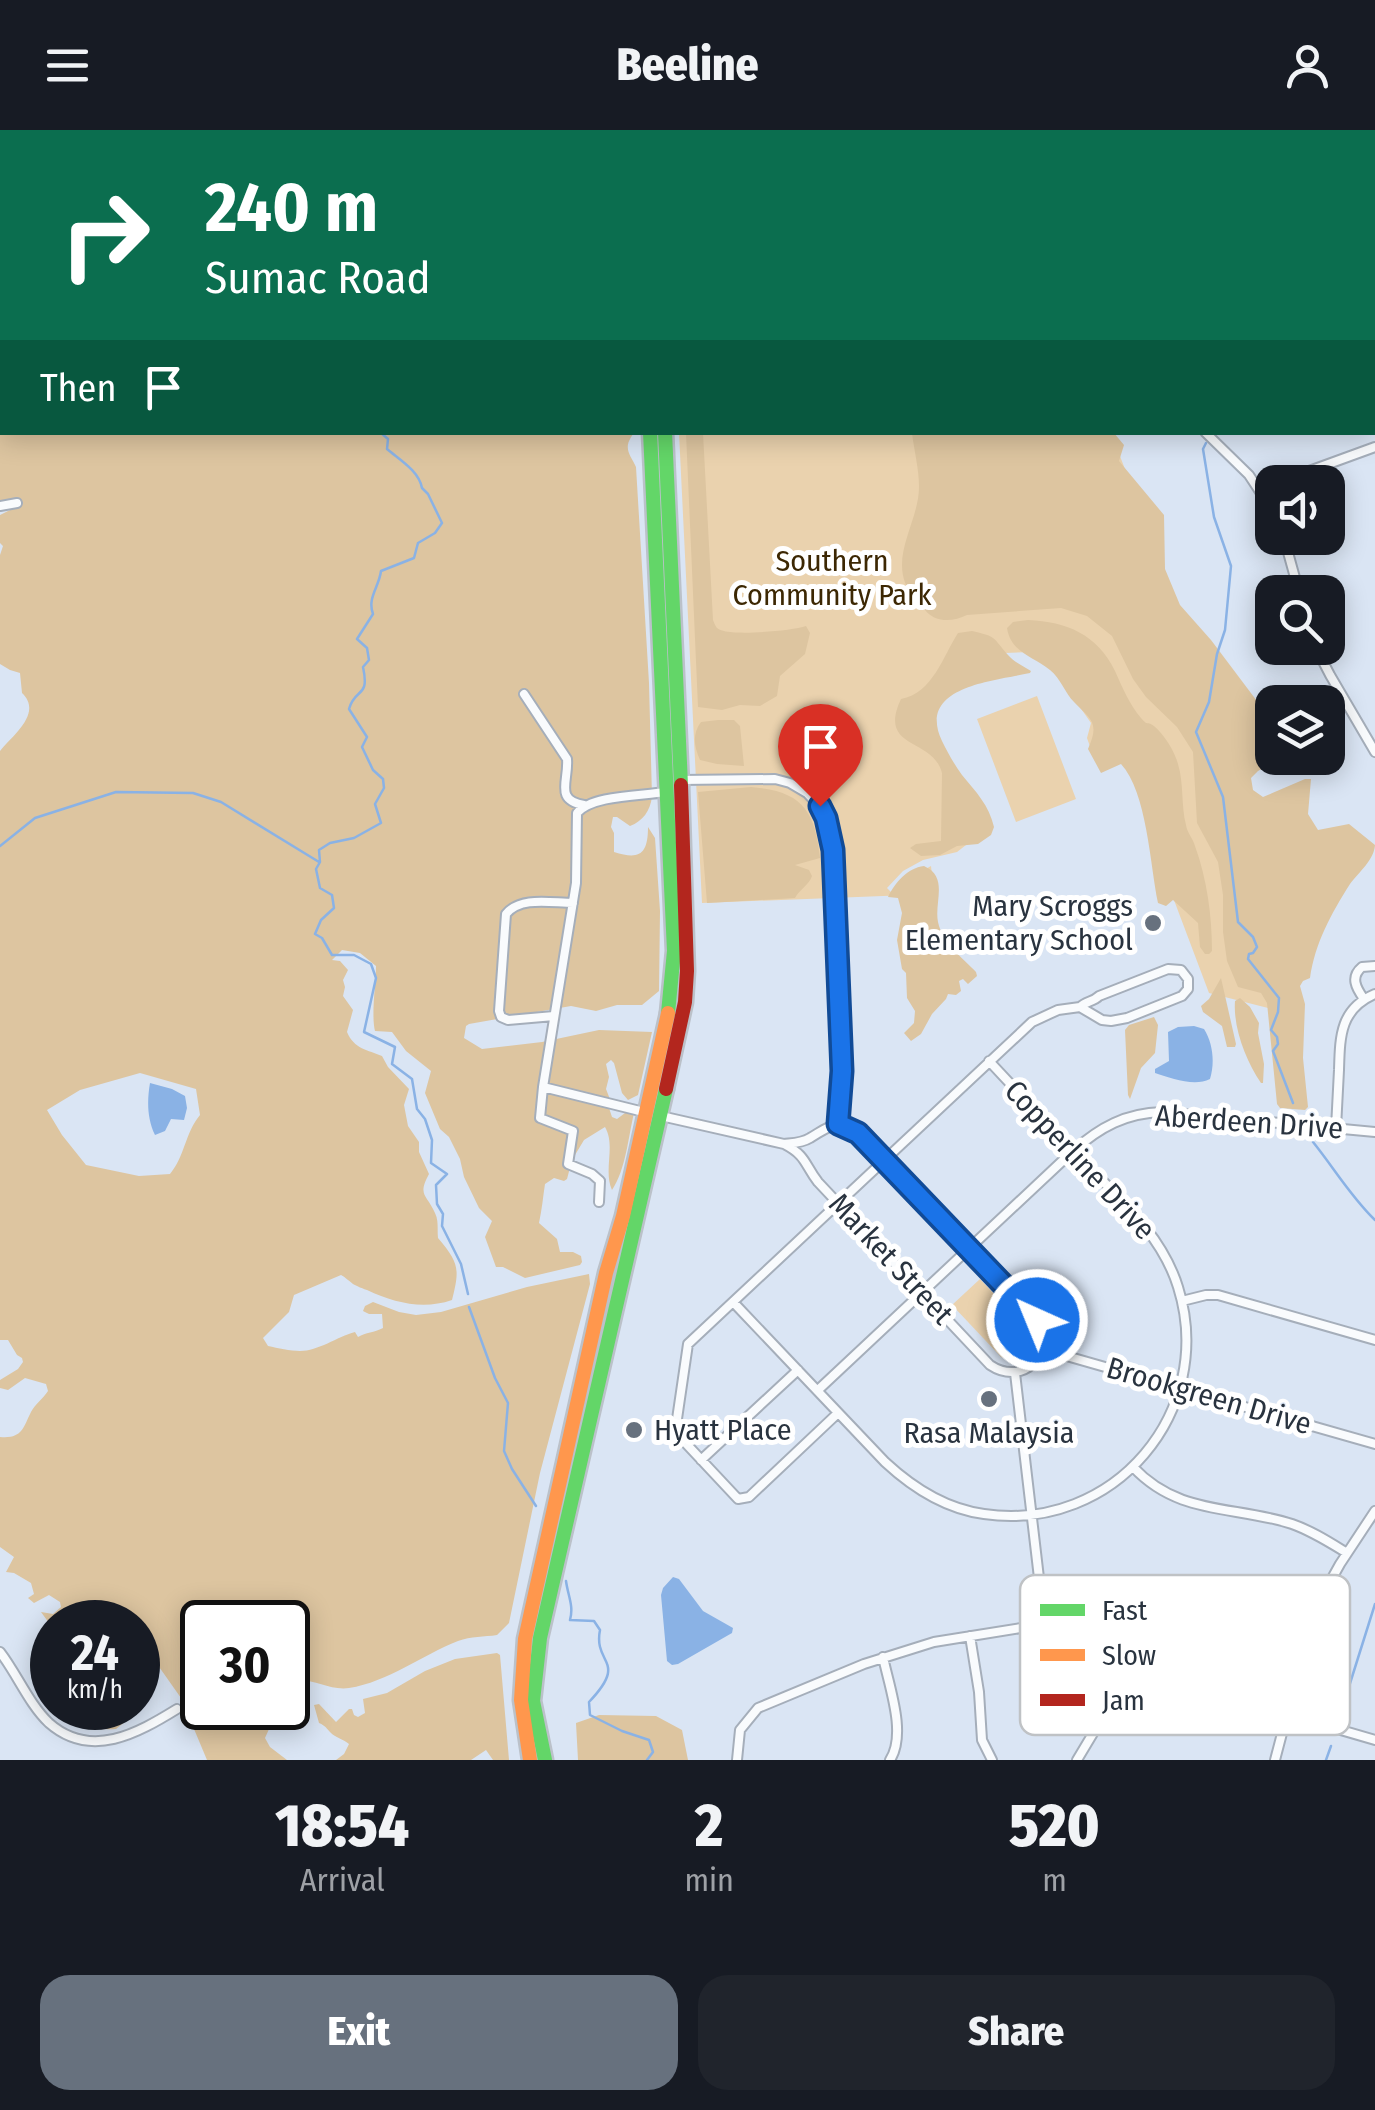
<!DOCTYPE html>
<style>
:root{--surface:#171b24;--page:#20242c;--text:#f1f3f6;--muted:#9ea1a6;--accent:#67717e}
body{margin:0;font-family:"Fira Sans Condensed",sans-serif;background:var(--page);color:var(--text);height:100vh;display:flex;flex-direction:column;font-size:38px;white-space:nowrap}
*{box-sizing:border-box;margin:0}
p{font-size:32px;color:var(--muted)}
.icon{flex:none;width:55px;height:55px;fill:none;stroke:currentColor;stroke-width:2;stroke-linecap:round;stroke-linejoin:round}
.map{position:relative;height:1630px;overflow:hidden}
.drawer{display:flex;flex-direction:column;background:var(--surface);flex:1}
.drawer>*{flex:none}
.banner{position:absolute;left:0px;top:0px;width:1375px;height:305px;box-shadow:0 5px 25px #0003;background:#0b6e4f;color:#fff;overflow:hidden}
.buttons{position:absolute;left:1255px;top:335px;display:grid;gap:20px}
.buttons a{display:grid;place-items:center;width:90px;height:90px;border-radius:20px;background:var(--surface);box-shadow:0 5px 25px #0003;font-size:50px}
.speed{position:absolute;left:30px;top:1470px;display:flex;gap:20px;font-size:50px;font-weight:700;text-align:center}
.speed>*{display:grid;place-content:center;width:130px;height:130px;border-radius:50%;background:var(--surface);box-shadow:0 5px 25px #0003;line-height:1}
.speed small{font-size:25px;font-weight:400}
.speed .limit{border:5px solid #111;border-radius:15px;background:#fff;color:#111}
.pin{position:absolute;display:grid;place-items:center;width:85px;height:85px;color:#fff;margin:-102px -42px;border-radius:50% 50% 50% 0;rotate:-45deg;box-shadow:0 0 10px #0007}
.pin .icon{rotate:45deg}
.me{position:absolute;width:110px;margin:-55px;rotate:316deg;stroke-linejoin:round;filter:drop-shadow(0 0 8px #0008)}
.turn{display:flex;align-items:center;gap:35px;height:210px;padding:0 40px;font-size:45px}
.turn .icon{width:130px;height:130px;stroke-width:2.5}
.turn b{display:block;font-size:70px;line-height:85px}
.then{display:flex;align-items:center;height:95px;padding:0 40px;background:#0003;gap:20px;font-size:38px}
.eta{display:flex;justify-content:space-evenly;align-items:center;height:170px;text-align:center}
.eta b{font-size:60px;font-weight:800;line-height:70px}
.button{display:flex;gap:20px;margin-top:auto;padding:20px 40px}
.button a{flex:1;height:115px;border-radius:30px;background:var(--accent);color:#fff;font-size:40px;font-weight:800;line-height:115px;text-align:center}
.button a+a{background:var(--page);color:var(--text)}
header{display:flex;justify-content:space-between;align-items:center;height:130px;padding:0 40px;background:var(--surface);font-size:45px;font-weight:800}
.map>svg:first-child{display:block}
.green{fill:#ead2ae}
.forest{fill:#ddc5a0;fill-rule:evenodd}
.water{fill:#8ab2e5}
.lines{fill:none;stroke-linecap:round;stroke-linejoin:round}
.stream{stroke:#8ab2e5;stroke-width:2.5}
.street-casing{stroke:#a5aeba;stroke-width:12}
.fast-casing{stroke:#bbc1c9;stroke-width:19}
.slow-casing{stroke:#bbc1c9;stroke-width:19}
.jam-casing{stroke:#bbc1c9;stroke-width:19}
.street{stroke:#f9fbfd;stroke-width:8}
.fast{stroke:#63d668;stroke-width:14}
.slow{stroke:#ff974d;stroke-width:14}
.jam{stroke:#b3261e;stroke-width:14}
.route-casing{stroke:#114b97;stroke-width:25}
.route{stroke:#1a73e8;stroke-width:18}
.poi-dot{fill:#67717e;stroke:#fff;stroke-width:4}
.labels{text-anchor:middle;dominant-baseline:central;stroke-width:10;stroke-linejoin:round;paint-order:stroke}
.park-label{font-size:30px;fill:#3c2703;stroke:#fff}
.poi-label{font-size:30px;fill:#29333f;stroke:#fff;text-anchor:end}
.street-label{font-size:30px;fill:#29333f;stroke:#fff}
.key{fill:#fff;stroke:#bfc2c5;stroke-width:2.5}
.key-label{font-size:28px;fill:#29333f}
</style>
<header><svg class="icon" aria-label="menu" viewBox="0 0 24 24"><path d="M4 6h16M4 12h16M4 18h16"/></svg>Beeline<svg class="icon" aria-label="person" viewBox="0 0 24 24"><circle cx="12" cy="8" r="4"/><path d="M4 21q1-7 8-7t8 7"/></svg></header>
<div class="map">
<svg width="1375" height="1630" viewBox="0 0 1375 1630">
<rect width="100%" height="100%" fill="#dae5f4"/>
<path class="green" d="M679 303H1111L1149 401 1272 879 1209 863 1154 717 1132 632 1094 628 1087 608 1091 593 1054 540 1033 522 1005 523 923 585 979 705 957 722 923 730 903 741 887 758 892 763 908 749 931 736 934 764 702 773Z
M1037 566 1076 669 1016 692 977 589Z
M980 1149 1028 1200C1034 1220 1020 1234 1001 1227L952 1175Z"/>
<path class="forest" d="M0 0H280V2H2V48L0 51Z
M0 75H2V302L634 303C622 318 630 324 636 337L649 553 652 667C650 681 643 691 630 696L617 687H613L611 697 614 703V722C639 730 648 725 648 697L655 708 660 781 659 861 642 875H617L596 881 571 876 469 894 466 896 464 908 482 919 542 912 599 900 652 902 638 965 628 970 622 963 614 933 611 930 606 934 609 947 606 959 611 972 609 978 612 987 617 989 625 983H634C628 1008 626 1039 612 1060 603 1040 616 1016 605 997L584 1010 572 1030 567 1049 564 1051 554 1048 545 1054C543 1067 542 1079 539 1093L557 1109 560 1122H573L581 1126 582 1132 580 1135 525 1148 503 1137H496L485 1107 492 1091 479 1078 464 1047 460 1029 449 1007 440 999 425 963 431 941 406 921 392 902 375 901C371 885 376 854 376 836L360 823 342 820 332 830 340 831 348 840 343 850 345 857 343 866 353 880 347 902C354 919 368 920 382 926L388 937 409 959 404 975 408 996 419 1012V1022L429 1044C417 1066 427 1064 435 1083 439 1091 437 1099 438 1108 459 1133 460 1139 452 1170 423 1180 395 1173 367 1160 366 1160 354 1155 353 1154 349 1151 345 1147 341 1145L294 1165 289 1182 263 1208 268 1216C278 1218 290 1221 300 1221 318 1221 337 1207 355 1202L358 1207C366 1202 374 1203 383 1198L382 1184H369L363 1181 365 1176 373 1172 399 1182 416 1185 441 1182 527 1157 589 1144 590 1154 540 1343 509 1493 497 1505C484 1507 471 1506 458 1511 422 1525 388 1552 349 1558 327 1561 310 1545 288 1552V1492H202V1578H273L274 1588 265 1608 270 1617 287 1630H207L181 1568 138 1507V1492H126L120 1484 110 1477 91 1484 88 1492H52V1504L46 1505 43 1503 49 1493 41 1482 53 1484 61 1477 60 1472 49 1465 34 1473 28 1468 34 1464 31 1453 14 1443 6 1442 14 1427 0 1417V1307C22 1309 23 1298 31 1282 35 1274 43 1269 48 1261L46 1254 25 1248 8 1260 0 1258V1250L18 1239 23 1232 22 1228 17 1225 8 1210H0V621C13 605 43 583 22 563L20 543 10 540 0 534V425L3 416 0 413V385L18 376 20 371 0 372ZM140 943 196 959 200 985C185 1003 185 1026 170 1044L139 1046 86 1035 62 1005 47 980 80 960Z
M686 303H703L713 490C716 497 716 499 724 501 739 505 791 501 806 496L810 503 805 524 780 546 777 566 760 576 740 575 722 580 698 577Z
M912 303H1114L1124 315 1119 331 1164 385 1165 439 1180 475 1211 510 1272 591V628H1280L1258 641 1251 648 1253 660 1263 667 1305 649H1311L1308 684 1318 700 1349 694 1375 715C1374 730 1359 742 1350 754 1331 784 1315 813 1310 848L1303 851 1300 856 1305 874 1303 928 1308 977 1305 980 1280 978 1277 974 1267 873 1261 863 1238 857 1227 831 1223 802V765L1218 732 1197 693 1193 622 1177 597 1146 567 1133 549 1112 506 1087 486 1061 478 967 485C953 492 935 493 925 480 918 472 910 464 906 455 892 423 919 390 919 357 919 339 914 320 912 303Z
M1028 490C1067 492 1097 504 1115 541 1122 557 1130 575 1141 588 1149 597 1145 590 1154 596 1164 604 1175 622 1178 634 1184 654 1181 676 1186 695 1187 703 1193 708 1195 716 1207 749 1212 786 1212 821L1209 824H1205L1200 817 1198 793 1173 770 1166 776 1158 773C1150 735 1147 662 1121 634L1101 643 1088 619C1100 592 1091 590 1074 572 1065 563 1061 549 1050 540 1033 526 1011 523 1007 498L1013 492Z
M972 501C998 507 992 507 1008 525 1014 532 1023 536 1031 541L1030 543C994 551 916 556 942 611 948 623 954 634 962 645 976 662 989 675 994 697L991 705 978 714 957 716 940 725 921 726 910 718 916 714 941 711 942 643C933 607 877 620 901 569 933 563 943 526 958 503Z
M718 590H734L740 596 744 636 717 634 700 630C694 616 692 604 701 592Z
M751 657C802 661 815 680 820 728L795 735 809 740 812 746C809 755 800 759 795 768L707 773 698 662Z
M924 736C949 747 934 772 938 792 942 813 963 828 976 842L977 846 968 854 963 849 959 851 961 861 956 865 948 864 946 869 932 884 921 904 911 911 904 903 914 893 915 881 907 868 906 843 902 839 897 810 902 783 898 768 888 767C895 753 907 738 924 736Z
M1221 848 1236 914 1235 917H1227L1222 896 1203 882 1201 876 1209 869Z
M1240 868 1250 877 1259 893 1258 903 1264 934 1263 953H1261C1246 931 1233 898 1235 871Z
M1154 887 1158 895 1155 923 1141 938 1130 969 1128 965 1125 900 1129 895Z
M497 1523 500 1525 509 1630H493L486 1620 471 1630H336L344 1624 349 1614C343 1609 335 1607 331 1603 326 1598 326 1596 319 1593L314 1575 319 1574 336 1592 349 1579H352L354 1585 358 1587 365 1583 363 1569 387 1563 425 1541 455 1529Z
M138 1535 150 1550 152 1564 142 1578 116 1599C92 1601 71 1594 54 1578H138Z
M599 1585 656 1586 682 1600 688 1630H578L576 1593Z"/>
<path class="water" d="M1194 896 1204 899C1213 913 1215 933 1210 949 1194 957 1171 948 1155 943V939L1169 931 1168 902 1178 897Z
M150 953 172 959 185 966 187 978 184 990 171 989 165 1001 155 1005C147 988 147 971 150 953Z
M673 1447 679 1449 703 1481 733 1498 732 1503 678 1534 672 1535 667 1531 661 1465 663 1458Z"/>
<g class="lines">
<path class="stream" d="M318 0V2
M1318 2 1322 0
M380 302 388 309 387 319C400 330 419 341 422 358L428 364 442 393 435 403 418 413 414 428 381 441C379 457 367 468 373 484L357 509 367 518 369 530 363 537C370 569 355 557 349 579L367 607 362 617 373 640 383 649 384 658 375 674 381 693 354 708 330 713 319 720 320 732 316 739 320 758 332 765 334 778 321 790 315 804 322 808 332 825H354L371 834 376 848 364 902 395 917 392 934 412 949 417 979 425 989 432 1010 431 1033 447 1044 436 1055 437 1074 443 1084 442 1096 461 1134 468 1164
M1206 313 1203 319 1214 387 1231 436 1225 500 1217 524 1209 572 1196 602 1223 667 1238 792 1253 807 1257 817 1253 823 1249 824 1248 829 1279 868 1278 882 1271 900 1277 907 1278 914 1273 921 1293 973
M0 716 35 688 116 662 193 663 221 672 319 732
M1313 1012C1334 1038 1351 1067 1375 1090
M469 1177 495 1248 508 1273 504 1321 512 1339 536 1376
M566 1451C568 1466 574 1476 570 1490L594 1491 600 1500C593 1535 629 1530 589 1572L590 1585 622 1601 649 1610 653 1622 647 1630
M1341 1582 1375 1474
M1326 1630 1331 1616"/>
<g class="street-casing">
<path id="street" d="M1193 2V0
M1205 302 1249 345 1272 380
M1279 352 1375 317
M0 376 17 373
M1284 408 1299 462
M1316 518 1330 545 1375 622
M524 564 567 629C569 651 554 670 584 675
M681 650 775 649 790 653 807 663 820 677 826 688 833 720 841 902 842 941 838 995
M1364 869C1356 858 1350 847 1362 837L1375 836
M554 886 508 890 501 887 499 881 506 784C521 766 551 773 573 773
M543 957 540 988 573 1001 568 1034 592 1044 600 1051 599 1072
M648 983 543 957 576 753 577 683C592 665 641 666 665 662
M661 986 784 1014C807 1026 804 1034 818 1052L990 1235C1023 1257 1056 1224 1037 1190L858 1003C835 988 829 997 810 1008 802 1013 793 1013 784 1014
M1336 998C1337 978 1338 959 1339 940 1340 906 1340 879 1375 864
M1182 1171 1206 1165H1218L1375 1210
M734 1173 885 1332C913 1358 946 1379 984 1384 1114 1403 1217 1281 1178 1157 1162 1105 1119 1068 1083 1031 1051 998 1020 964 989 931
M1042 1219 1375 1314
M1015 1243 1039 1448 1046 1494
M818 1260 1073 1021C1100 997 1126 983 1162 982L1375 1002
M838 1283 749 1367 738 1369 678 1305 677 1289 688 1214 1032 892 1058 880 1080 877C1086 871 1093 872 1099 866L1168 839 1181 840 1188 849V859L1182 866 1127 888 1111 891 1102 890 1080 877
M701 1330 798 1240
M1133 1337C1179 1386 1233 1375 1292 1394 1312 1401 1329 1412 1347 1423
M1205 1480C1203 1511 1205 1548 1231 1568L1375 1610
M970 1506 979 1562 982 1610 992 1630
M0 1522C17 1544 29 1574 49 1593 91 1630 138 1603 177 1579
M883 1527C889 1556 907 1604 890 1630
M737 1630 740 1600 758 1578 864 1534 934 1512 1046 1494 1162 1479 1228 1483 1258 1490 1313 1507
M1077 1630 1101 1590 1116 1571 1120 1561V1545L1108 1485
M1275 1630 1285 1592 1330 1452 1340 1434 1375 1381"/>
</g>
<g class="fast-casing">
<path id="fast" d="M702 2 703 0
M650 302 674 821 668 883
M665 302 681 655
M545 1630 533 1571 540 1508 666 959"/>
</g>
<g class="slow-casing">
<path id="slow" d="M530 1630 521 1570 525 1509 606 1143 623 1086 668 883"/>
</g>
<g class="jam-casing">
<path id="jam" d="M685 0V2
M666 959 685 872 687 841 681 655"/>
</g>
<use href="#street" class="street"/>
<use href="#fast" class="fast"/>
<use href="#slow" class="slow"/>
<use href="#jam" class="jam"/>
</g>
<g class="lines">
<g class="route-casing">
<path id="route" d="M820 676 826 688 833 720 842 941 838 994 858 1003 1037 1190"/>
</g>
<use href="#route" class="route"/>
</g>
<g class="poi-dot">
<circle cx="1153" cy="793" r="10"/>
<circle cx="989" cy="1269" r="10"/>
<circle cx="634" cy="1300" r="10"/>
</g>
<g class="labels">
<g class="park-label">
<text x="832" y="431">Southern<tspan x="832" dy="34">Community Park</tspan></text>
</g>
<g class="poi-label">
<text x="1133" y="776">Mary Scroggs<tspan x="1133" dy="34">Elementary School</tspan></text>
<text x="654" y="1300" text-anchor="start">Hyatt Place</text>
<text x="989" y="1303" text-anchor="middle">Rasa Malaysia</text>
</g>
<g class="street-label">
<text transform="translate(1249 992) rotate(4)">Aberdeen Drive</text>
<text transform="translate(1080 1030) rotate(47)">Copperline Drive</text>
<text transform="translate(891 1129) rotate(47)">Market Street</text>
<text transform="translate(1209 1266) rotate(16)">Brookgreen Drive</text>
</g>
</g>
<rect x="1020" y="1445" width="330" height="160" rx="15" class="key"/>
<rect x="1040" y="1474" width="45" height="12" fill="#63d668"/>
<rect x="1040" y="1519" width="45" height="12" fill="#ff974d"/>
<rect x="1040" y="1564" width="45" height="12" fill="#b3261e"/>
<g class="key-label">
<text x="1102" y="1490">Fast</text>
<text x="1102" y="1535">Slow</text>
<text x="1102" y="1580">Jam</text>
</g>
</svg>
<div class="buttons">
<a><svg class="icon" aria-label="sound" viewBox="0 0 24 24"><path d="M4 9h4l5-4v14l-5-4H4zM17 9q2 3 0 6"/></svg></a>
<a><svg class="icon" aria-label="search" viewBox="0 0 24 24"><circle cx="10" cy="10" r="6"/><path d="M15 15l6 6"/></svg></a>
<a><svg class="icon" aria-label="layers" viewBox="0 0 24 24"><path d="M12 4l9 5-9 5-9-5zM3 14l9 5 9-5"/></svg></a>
</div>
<div class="speed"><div>24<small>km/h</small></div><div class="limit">30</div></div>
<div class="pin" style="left:820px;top:676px;background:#d93025"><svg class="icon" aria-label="arrive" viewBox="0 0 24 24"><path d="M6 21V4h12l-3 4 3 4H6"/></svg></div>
<svg class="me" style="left:1037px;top:1190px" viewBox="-20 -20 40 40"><circle r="17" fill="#1a73e8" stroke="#fff" stroke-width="3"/><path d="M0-11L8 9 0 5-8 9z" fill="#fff"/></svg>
<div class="banner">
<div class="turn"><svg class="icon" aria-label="right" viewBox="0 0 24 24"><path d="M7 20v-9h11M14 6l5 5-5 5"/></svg><div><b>240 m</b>Sumac Road</div></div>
<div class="then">Then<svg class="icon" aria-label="arrive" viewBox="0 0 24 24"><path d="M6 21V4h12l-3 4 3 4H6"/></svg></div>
</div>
</div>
<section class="drawer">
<div class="eta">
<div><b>18:54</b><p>Arrival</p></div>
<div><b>2</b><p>min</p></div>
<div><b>520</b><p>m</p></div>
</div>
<div class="button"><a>Exit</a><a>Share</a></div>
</section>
